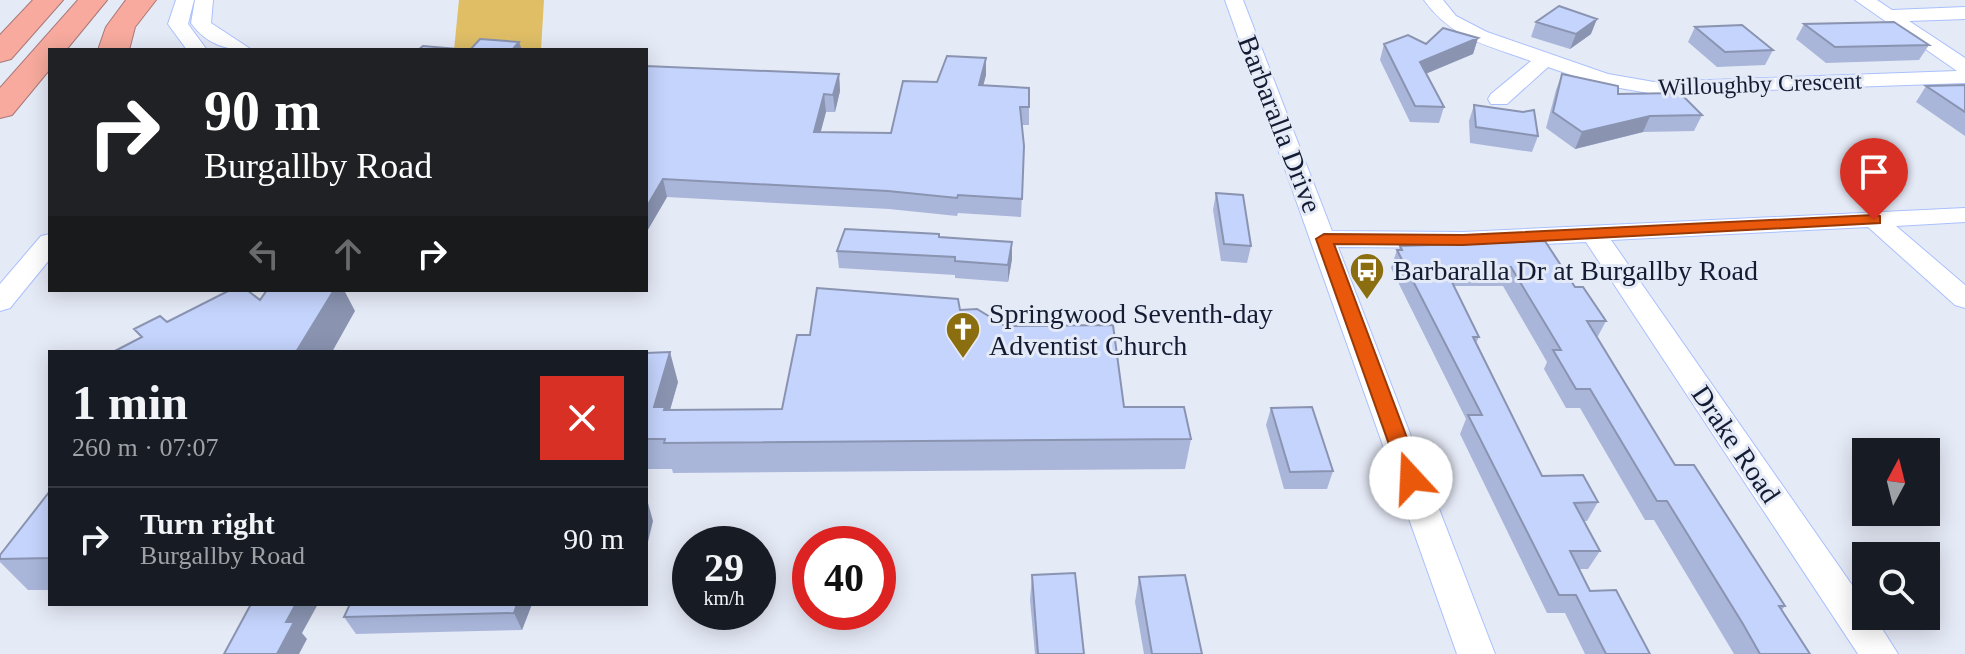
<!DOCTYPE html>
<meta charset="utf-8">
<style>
:root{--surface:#171b24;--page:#242831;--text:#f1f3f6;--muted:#9ea1a6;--line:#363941}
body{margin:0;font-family:Georgia,serif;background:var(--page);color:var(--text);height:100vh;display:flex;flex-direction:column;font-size:30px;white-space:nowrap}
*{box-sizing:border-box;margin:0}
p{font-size:26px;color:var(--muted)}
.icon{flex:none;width:44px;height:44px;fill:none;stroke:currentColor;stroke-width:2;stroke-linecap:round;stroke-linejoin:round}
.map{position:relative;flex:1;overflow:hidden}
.drawer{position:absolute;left:48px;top:350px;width:600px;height:256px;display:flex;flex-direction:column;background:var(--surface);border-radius:0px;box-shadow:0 4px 20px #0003}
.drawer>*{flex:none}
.banner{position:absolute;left:48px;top:48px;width:600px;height:244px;border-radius:0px;box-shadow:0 4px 20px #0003;background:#202124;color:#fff;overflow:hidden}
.needle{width:52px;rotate:7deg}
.fabs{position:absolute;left:1852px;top:438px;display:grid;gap:16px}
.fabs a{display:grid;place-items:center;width:88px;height:88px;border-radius:0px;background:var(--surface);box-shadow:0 4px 20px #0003;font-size:40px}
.speed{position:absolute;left:672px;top:526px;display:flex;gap:16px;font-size:40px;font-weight:700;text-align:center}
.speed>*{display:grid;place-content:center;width:104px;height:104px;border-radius:50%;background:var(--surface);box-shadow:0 4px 20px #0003;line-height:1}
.speed small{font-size:20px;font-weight:400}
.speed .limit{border:12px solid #d22;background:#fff;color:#111}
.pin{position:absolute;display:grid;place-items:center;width:68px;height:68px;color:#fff;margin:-82px -34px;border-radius:50% 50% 50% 0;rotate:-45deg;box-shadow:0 0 8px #0007}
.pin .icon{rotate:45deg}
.me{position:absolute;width:88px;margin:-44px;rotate:340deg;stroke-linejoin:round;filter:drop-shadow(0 0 6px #0008)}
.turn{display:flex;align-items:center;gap:28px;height:168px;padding:0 24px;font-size:36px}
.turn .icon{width:104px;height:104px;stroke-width:2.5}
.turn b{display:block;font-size:56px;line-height:68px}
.lanes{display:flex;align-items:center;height:76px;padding:0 24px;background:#0003;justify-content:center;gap:40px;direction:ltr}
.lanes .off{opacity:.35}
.round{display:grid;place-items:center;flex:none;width:84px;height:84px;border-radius:0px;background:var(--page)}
.summary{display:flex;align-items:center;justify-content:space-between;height:136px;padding:0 24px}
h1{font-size:48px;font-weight:800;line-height:60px}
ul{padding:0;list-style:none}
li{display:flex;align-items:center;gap:24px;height:104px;padding:0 24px;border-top:2px solid var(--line)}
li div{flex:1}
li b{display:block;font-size:30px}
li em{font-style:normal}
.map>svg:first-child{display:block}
.green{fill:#dfbe66}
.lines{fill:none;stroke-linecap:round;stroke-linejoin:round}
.minor-casing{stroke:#aac0fe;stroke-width:2}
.highway-casing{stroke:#a87878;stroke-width:2}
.minor{fill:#fff;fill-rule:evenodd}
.highway{fill:#f7aa9d;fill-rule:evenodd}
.wall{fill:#a9b6da}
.shaded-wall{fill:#8a94b1}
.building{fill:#c5d4fd;stroke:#8a94b1;stroke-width:2}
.route{fill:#ea580c;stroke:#983908;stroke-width:2}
.labels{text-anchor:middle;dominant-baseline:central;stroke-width:6;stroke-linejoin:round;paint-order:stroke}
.far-street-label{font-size:24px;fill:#141c33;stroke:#e5eaf7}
.street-label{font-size:28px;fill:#141c33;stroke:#e5eaf7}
.poi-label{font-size:28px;fill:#141c33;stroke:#e5eaf7;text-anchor:start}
</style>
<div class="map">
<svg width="1965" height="654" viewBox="0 0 1965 654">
<rect width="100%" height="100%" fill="#e5eaf7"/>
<path class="green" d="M459 0H544L541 50H454Z"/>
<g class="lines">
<g class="minor-casing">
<path id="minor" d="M176 0H194L188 24 207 50H187L168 24Z
M195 0H213L211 23 252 50C226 50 207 45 191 23Z
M1225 0H1243L1332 231 1463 232 1965 208V222L1896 226 1965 285V308L1955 305 1868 227 1611 240 1866 605V616H1874L1898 654H1858L1586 242 1463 248 1338 247 1495 654H1457Z
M1424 0H1443L1456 16 1487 32 1608 74 1654 82 1957 71 1855 0H1877L1892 10 1965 7V19L1909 21 1965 58V83L1654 94 1597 84 1548 67 1507 104H1491L1488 99 1491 94 1531 61C1487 45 1452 39 1424 0Z
M50 234V259L10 308 0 311V284L41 236Z"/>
</g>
<g class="highway-casing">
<path id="highway" d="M33 0H63L11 59 0 62V35Z
M78 0H107L66 50H50V69L12 115 0 118V88Z
M126 0H156L135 27 129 50H98L106 27Z"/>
</g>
<use href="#minor" class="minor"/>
<use href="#highway" class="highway"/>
</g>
<path class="wall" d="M1536 22 1591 34 1570 49 1531 37Z
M1804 24 1929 45 1919 60 1826 63 1796 39Z
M1695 27 1773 50 1765 65 1717 67 1688 42Z
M1478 38 1473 54 1426 73 1444 107 1439 123 1410 122 1380 60 1384 44H1426Z
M986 58V75L983 85 1029 107V125H1022L1024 146 1021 217 958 213 957 216 889 209 667 197 646 233V66L839 74 840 91 835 112H826L820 132 891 133 937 82Z
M1562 74 1618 94 1702 115 1694 131 1643 132 1575 149 1546 128 1556 90Z
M1965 85V136L1916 102 1926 86Z
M1474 105 1538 136 1532 152 1470 143 1469 121Z
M1216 193 1251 246 1247 263 1221 261 1213 210Z
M939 237 1012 259 1008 282 955 278V275L839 268 837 251Z
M1545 241 1575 287 1606 321 1597 338 1675 465 1785 606 1782 610 1810 654H1734L1654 520H1645L1580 408H1566L1544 369 1547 362 1503 286H1454L1479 337 1476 343 1542 476 1598 502 1587 521H1584L1600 551 1588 569H1579L1590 591 1650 654H1585L1565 613H1547L1460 434 1466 419 1391 268 1397 250H1399L1400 246Z
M960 310 1124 407 1191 439 1185 469 673 473 672 469H646V353L678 382 670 410 782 409 810 335Z
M1271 408 1333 471 1327 489H1284L1266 425Z
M50 491V590H28L0 562V555Z
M1032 575 1084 654H1035L1030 600Z
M1139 577 1202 654H1144L1135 602Z
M350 604H532L522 630 356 634 344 617Z"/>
<path class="shaded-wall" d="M1597 19 1591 34 1570 49 1576 34Z
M1478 38 1473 54 1416 78 1420 62Z
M519 42 522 50H512Z
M986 58V75L979 102V85Z
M839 74 840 91 835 112 833 95Z
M824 94 826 112 816 150 814 132Z
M1650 116 1643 132 1575 149 1582 132Z
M663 179 667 197 646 233V208Z
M1012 242V259L1008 282V265Z
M334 290H344L355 311 332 352H296Z
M670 352 678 382 668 417 654 407Z
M648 503 653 521 646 550V510Z
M296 604H318L302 633 307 639 299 654H277L286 622Z
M517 604H532L522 630 514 613Z"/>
<path class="building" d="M1559 6 1597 19 1576 34 1536 22Z
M1894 22 1929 45 1835 47 1804 24Z
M1742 25 1773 50 1725 52 1695 27Z
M1443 28 1478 38 1420 62 1444 107 1415 106 1384 44 1408 35 1426 44Z
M480 39 519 42 512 50H418L423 46 470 50Z
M947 56 986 58 979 85 1029 88V107H1020L1024 146 1022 199 958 195 957 198 888 191 663 179 646 208V66L839 74 833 95 824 94 814 132 891 133 903 81 937 82Z
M1562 74 1618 86V94L1680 93 1702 115 1650 116 1582 132 1553 112Z
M1965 85V112L1926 86Z
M1474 105 1523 112 1534 110 1538 136 1476 127Z
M1216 193 1243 195 1251 246 1224 244Z
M845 229 939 234V237L1012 242 1008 265 955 261V257L837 251Z
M1545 241 1575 287H1583L1606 321H1587L1675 465H1694L1785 606H1779L1810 654H1760L1743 624 1667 501H1657L1590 389H1576L1553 350H1561L1511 267 1445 268 1479 337H1473L1542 476 1583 475 1598 502 1574 503 1600 551H1570L1590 591 1616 590 1650 654H1606L1576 595H1559L1468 415H1482L1397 250H1402L1400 246Z
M817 288 958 299 960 310 977 309 1005 326 1113 325 1124 407H1184L1191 439 664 443 665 439H646V353L670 352 654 407H665L664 410 782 409 797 335H810Z
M230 290H247L260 300 267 290H334L296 352H113L142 337 134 329 160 316 167 322Z
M1312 407 1333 471 1290 472 1271 408Z
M50 491V558L0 559V555Z
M1075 573 1084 654H1038L1032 575Z
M1185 575 1202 654H1152L1139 577Z
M251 604H296L286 622H294L277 654H224Z
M350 604H517L514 613 344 617Z"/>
<path class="route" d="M1874 215 1880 216V223L1463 245 1334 244 1422 478 1419 484H1404L1401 478 1316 239 1324 234 1463 235Z"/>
<defs>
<g id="bus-pin" transform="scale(1.8)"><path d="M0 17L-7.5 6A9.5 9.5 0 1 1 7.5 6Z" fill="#8b6e10" stroke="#e5eaf7"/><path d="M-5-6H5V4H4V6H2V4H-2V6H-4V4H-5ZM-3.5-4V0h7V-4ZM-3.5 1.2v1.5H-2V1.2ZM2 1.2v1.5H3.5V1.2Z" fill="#fff"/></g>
<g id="church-pin" transform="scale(1.8)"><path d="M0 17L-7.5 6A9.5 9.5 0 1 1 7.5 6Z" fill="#8b6e10" stroke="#e5eaf7"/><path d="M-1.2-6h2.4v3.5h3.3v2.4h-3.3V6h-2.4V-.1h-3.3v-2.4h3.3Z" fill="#fff"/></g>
</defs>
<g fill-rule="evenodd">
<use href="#bus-pin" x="1367" y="270"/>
<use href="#church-pin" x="963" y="329"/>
</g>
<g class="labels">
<g class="far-street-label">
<text transform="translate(1760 84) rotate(-2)">Willoughby Crescent</text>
</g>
<g class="street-label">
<text transform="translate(1280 124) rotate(69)">Barbaralla Drive</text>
<text transform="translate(1736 444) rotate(56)">Drake Road</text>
</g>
<g class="poi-label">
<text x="1393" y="270">Barbaralla Dr at Burgallby Road</text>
<text x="989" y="313">Springwood Seventh-day<tspan x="989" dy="32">Adventist Church</tspan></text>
</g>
</g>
</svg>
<div class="fabs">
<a><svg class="needle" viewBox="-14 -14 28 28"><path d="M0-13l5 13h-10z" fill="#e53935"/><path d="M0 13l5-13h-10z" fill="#9ea1a6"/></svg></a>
<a><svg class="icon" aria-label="search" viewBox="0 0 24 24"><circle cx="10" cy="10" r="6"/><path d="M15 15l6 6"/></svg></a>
</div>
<div class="speed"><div>29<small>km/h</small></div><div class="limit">40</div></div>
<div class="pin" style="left:1874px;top:220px;background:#d93025"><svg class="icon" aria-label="arrive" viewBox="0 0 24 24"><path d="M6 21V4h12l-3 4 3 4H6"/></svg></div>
<svg class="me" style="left:1411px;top:478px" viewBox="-20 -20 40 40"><circle r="19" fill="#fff"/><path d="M0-13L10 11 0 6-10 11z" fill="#ea580c"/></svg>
<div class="banner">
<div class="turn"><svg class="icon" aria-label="right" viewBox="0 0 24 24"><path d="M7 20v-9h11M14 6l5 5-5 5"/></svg><div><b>90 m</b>Burgallby Road</div></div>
<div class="lanes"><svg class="icon off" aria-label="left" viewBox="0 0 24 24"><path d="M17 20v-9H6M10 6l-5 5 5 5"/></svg><svg class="icon off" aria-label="ahead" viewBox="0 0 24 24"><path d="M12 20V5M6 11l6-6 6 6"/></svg><svg class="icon" aria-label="right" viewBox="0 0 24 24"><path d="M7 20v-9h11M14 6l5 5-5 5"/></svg></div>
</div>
<section class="drawer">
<div class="summary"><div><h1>1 min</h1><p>260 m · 07:07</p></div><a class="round" style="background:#d93025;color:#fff"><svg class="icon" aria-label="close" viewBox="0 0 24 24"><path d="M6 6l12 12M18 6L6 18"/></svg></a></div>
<ul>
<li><svg class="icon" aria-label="right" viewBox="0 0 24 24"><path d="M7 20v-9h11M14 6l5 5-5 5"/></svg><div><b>Turn right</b><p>Burgallby Road</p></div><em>90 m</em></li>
</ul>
</section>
</div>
